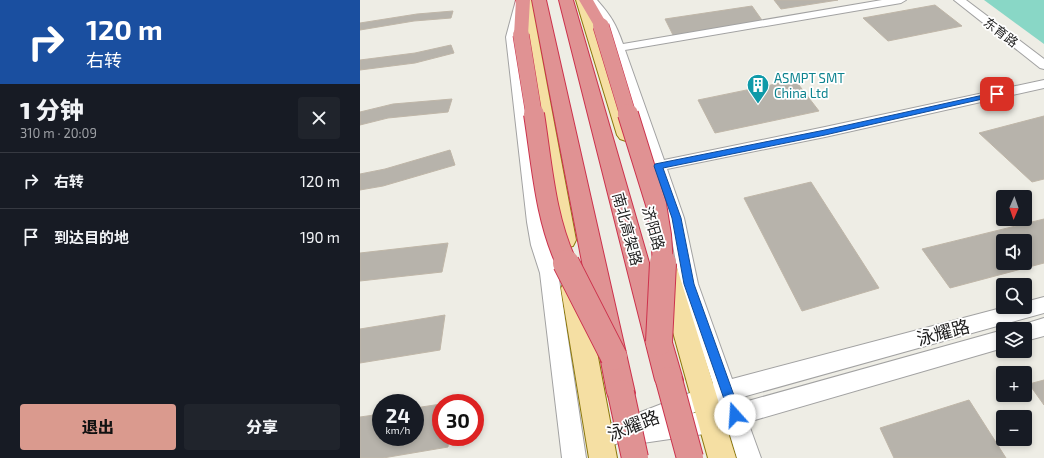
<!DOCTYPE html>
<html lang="zh">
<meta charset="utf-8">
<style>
:root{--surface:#171b24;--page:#20242c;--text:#f1f3f6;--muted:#9ea1a6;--line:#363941;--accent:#da9a8e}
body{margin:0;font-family:"Exo 2","Noto Sans SC",sans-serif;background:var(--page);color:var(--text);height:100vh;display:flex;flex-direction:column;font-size:15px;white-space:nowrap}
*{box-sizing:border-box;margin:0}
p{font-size:13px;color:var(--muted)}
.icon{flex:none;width:22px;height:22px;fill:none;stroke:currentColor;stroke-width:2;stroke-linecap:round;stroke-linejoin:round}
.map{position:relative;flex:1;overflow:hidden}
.details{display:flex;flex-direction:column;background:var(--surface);width:360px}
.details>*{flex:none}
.guide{background:#1a4fa0;color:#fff;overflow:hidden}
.needle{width:26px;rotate:182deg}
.fabs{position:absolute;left:636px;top:190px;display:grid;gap:8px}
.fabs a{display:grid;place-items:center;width:36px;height:36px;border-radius:4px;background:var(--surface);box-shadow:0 2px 6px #0003;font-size:20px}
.speed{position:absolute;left:12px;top:394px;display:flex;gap:8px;font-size:20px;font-weight:700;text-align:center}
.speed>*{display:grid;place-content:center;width:52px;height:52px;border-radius:50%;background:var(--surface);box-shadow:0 2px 6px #0003;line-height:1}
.speed small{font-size:10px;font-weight:400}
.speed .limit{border:6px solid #d22;background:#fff;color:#111}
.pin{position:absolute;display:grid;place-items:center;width:34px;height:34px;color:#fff;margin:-17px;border-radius:8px;box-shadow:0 2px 6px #0006}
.me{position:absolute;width:44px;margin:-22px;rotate:341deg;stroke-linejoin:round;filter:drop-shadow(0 0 3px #0008)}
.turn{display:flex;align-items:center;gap:14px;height:84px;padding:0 20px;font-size:18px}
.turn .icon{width:52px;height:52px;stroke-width:2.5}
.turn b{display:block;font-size:28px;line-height:34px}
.round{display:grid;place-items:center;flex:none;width:42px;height:42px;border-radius:4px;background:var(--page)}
.head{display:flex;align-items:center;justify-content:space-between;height:68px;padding:0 20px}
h1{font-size:24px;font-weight:800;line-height:30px}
.primary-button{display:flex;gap:8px;margin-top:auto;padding:8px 20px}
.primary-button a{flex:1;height:46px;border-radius:4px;background:var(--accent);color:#111;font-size:16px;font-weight:800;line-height:46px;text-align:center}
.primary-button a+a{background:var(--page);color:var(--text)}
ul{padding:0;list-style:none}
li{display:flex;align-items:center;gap:12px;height:56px;padding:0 20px;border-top:1px solid var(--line)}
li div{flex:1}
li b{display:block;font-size:15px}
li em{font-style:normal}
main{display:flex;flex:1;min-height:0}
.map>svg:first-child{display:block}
.pitch{fill:#89d7c6}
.building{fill:#b7b3ab;stroke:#bfb6a8;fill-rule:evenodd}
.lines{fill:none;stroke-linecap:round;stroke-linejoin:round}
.minor-casing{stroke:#a2a2a2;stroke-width:2}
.major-casing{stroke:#8c780b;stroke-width:2}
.highway-casing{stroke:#cc324c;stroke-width:2}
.minor{fill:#fff;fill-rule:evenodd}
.major{fill:#f5dfa3;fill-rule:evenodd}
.highway{fill:#e09293;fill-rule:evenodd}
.highway-bridge-far2-casing{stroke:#cc324c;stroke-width:17;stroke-linecap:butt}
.highway-bridge-far1-casing{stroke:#cc324c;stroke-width:22;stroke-linecap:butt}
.highway-bridge-casing{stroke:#cc324c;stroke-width:28;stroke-linecap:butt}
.highway-bridge-far2{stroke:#e09293;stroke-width:16}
.highway-bridge-far1{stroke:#e09293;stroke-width:20}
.highway-bridge{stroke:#e09293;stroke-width:26}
.route{fill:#1a73e8;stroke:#114b97}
.labels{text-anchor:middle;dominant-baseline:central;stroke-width:3.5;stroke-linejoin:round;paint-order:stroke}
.far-street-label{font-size:13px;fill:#1e1e1e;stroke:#fff}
.far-culture-label{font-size:13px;fill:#0d838f;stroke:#fff;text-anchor:start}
.street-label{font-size:15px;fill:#1e1e1e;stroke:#fff}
.near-street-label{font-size:18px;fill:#1e1e1e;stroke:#fff}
</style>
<main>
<section class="details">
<div class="guide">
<div class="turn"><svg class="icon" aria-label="right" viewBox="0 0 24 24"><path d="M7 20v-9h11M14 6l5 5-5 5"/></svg><div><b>120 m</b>右转</div></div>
</div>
<div class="head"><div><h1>1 分钟</h1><p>310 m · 20:09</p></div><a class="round"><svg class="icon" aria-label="close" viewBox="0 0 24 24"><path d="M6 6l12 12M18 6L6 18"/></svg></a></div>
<ul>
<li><svg class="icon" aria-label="right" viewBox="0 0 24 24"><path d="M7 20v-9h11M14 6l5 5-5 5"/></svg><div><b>右转</b></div><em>120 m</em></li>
<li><svg class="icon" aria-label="arrive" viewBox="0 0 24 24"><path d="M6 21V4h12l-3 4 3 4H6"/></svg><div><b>到达目的地</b></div><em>190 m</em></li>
</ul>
<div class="primary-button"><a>退出</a><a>分享</a></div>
</section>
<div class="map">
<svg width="684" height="458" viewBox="0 0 684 458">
<rect width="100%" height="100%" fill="#eeede5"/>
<path class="pitch" d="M624 0H684V44Z"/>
<path class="building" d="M414 0H478L421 9Z
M575 5 602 26 528 41 503 18Z
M392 6 404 23 314 37 305 19Z
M93 11 91 18 54 21 0 30V23L57 14Z
M91 45 94 53 55 63 0 70V60L55 53Z
M435 80 459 111 355 133 338 100Z
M92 99 88 112 28 118 0 125V112L33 104Z
M684 116V179L672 182 619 133Z
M90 150 95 165 23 186 0 190V174L25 169Z
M451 182 519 288 442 311 384 198Z
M684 219V263L590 288 562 249ZM643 241H665V263H643Z
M88 243 82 272 0 281V253Z
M85 315 80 350 0 363V329Z
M684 380V405L669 384Z
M609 400 646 458H534L520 428Z
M81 404V437H89L88 447 23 458H0V417L21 414V437H55V408Z"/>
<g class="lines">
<g class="minor-casing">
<path id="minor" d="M156 0H166L158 37 183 222 189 245 198 273 226 458H202L180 273 171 245 167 222 146 37Z
M226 0H237C251 16 256 24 263 44L522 0H546L541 3 265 50 304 160 465 127 684 80V88L465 137 307 169 324 218 338 284 372 379 645 307H665V302L684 297V313L379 398 381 403 643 330V348L388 422 401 458H377L368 428 351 433 269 445 261 442 240 450 232 447 229 439 232 431 353 384 320 284 308 218 245 27 241 18ZM359 404 361 408 329 414Z
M594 0H606L684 59V69L680 68Z
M684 318V336L665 341V329H656L658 326Z"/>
</g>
<g class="major-casing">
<path id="major" d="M157 0H171L216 240 213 246 205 248 197 246 194 240Z
M216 0H230L275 135 272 139 266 141 260 139 257 135Z
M307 262 315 264 318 271 376 458H348L296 271 299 264Z
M213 278 221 281 225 288 257 458H229L201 288 205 281Z"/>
</g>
<g class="highway-casing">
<path id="highway" d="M156 0H170L168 35 166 38 161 39 156 38 154 35Z
M172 0H186L275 393 271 403 261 407 251 403 247 393Z
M199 0H213L323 380 319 389 309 393 299 389 295 380Z
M219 0H233L248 26 246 29 241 30 236 29Z"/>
</g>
<use href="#minor" class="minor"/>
<use href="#major" class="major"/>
<use href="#highway" class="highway"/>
<g class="highway-bridge-far2-casing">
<path id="highway-bridge-far2" d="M241 26 268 115
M161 35 174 115"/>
</g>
<g class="highway-bridge-far1-casing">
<path id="highway-bridge-far1" d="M174 114C182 164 185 218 207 264
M268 114 296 204 301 235 303 264"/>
</g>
<g class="highway-bridge-casing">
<path id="highway-bridge" d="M206 263 254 357
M299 342 303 263
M309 380 330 458
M261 393 275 458"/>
</g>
<use href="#highway-bridge-far2" class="highway-bridge-far2"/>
<use href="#highway-bridge-far1" class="highway-bridge-far1"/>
<use href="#highway-bridge" class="highway-bridge"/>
</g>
<path class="route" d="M637 92 641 94 640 95 465 135 303 168 321 218 334 284 381 415 379 419 375 421 371 419 324 284 312 218 294 166 295 164 465 130Z"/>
<defs>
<g id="building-pin" transform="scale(1.15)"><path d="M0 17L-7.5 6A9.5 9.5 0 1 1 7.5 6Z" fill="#0f9aa8" stroke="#fff"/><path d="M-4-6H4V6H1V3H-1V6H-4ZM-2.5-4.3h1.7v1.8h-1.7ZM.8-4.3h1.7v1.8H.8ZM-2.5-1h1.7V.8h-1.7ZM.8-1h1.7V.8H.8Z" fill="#fff"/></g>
</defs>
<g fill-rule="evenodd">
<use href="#building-pin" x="398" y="85"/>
</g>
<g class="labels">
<g class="far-street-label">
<text transform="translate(641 32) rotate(37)">东育路</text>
</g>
<g class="far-culture-label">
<text x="414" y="78">ASMPT SMT<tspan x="414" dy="15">China Ltd</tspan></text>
</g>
<g class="street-label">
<text transform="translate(294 228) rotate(74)">济阳路</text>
<text transform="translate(268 229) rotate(75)">南北高架路</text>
</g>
<g class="near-street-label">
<text transform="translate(583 332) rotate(-15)">泳耀路</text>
<text transform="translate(273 425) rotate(-21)">泳耀路</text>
</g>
</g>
</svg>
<div class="fabs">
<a><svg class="needle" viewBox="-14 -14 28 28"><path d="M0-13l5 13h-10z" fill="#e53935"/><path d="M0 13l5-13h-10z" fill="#9ea1a6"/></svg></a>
<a><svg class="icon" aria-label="sound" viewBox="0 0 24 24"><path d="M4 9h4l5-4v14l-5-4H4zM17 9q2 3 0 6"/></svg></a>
<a><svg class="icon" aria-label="search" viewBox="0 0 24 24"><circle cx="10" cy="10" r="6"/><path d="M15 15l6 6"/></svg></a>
<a><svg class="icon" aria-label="layers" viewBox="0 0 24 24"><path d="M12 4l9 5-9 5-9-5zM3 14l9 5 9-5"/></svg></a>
<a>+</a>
<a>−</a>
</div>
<div class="speed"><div>24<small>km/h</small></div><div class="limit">30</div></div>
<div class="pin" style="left:637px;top:94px;background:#d93025"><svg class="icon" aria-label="arrive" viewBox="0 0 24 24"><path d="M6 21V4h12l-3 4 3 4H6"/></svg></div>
<svg class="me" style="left:375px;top:415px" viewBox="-20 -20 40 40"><circle r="19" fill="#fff"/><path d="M0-13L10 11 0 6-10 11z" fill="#1a73e8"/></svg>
</div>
</main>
